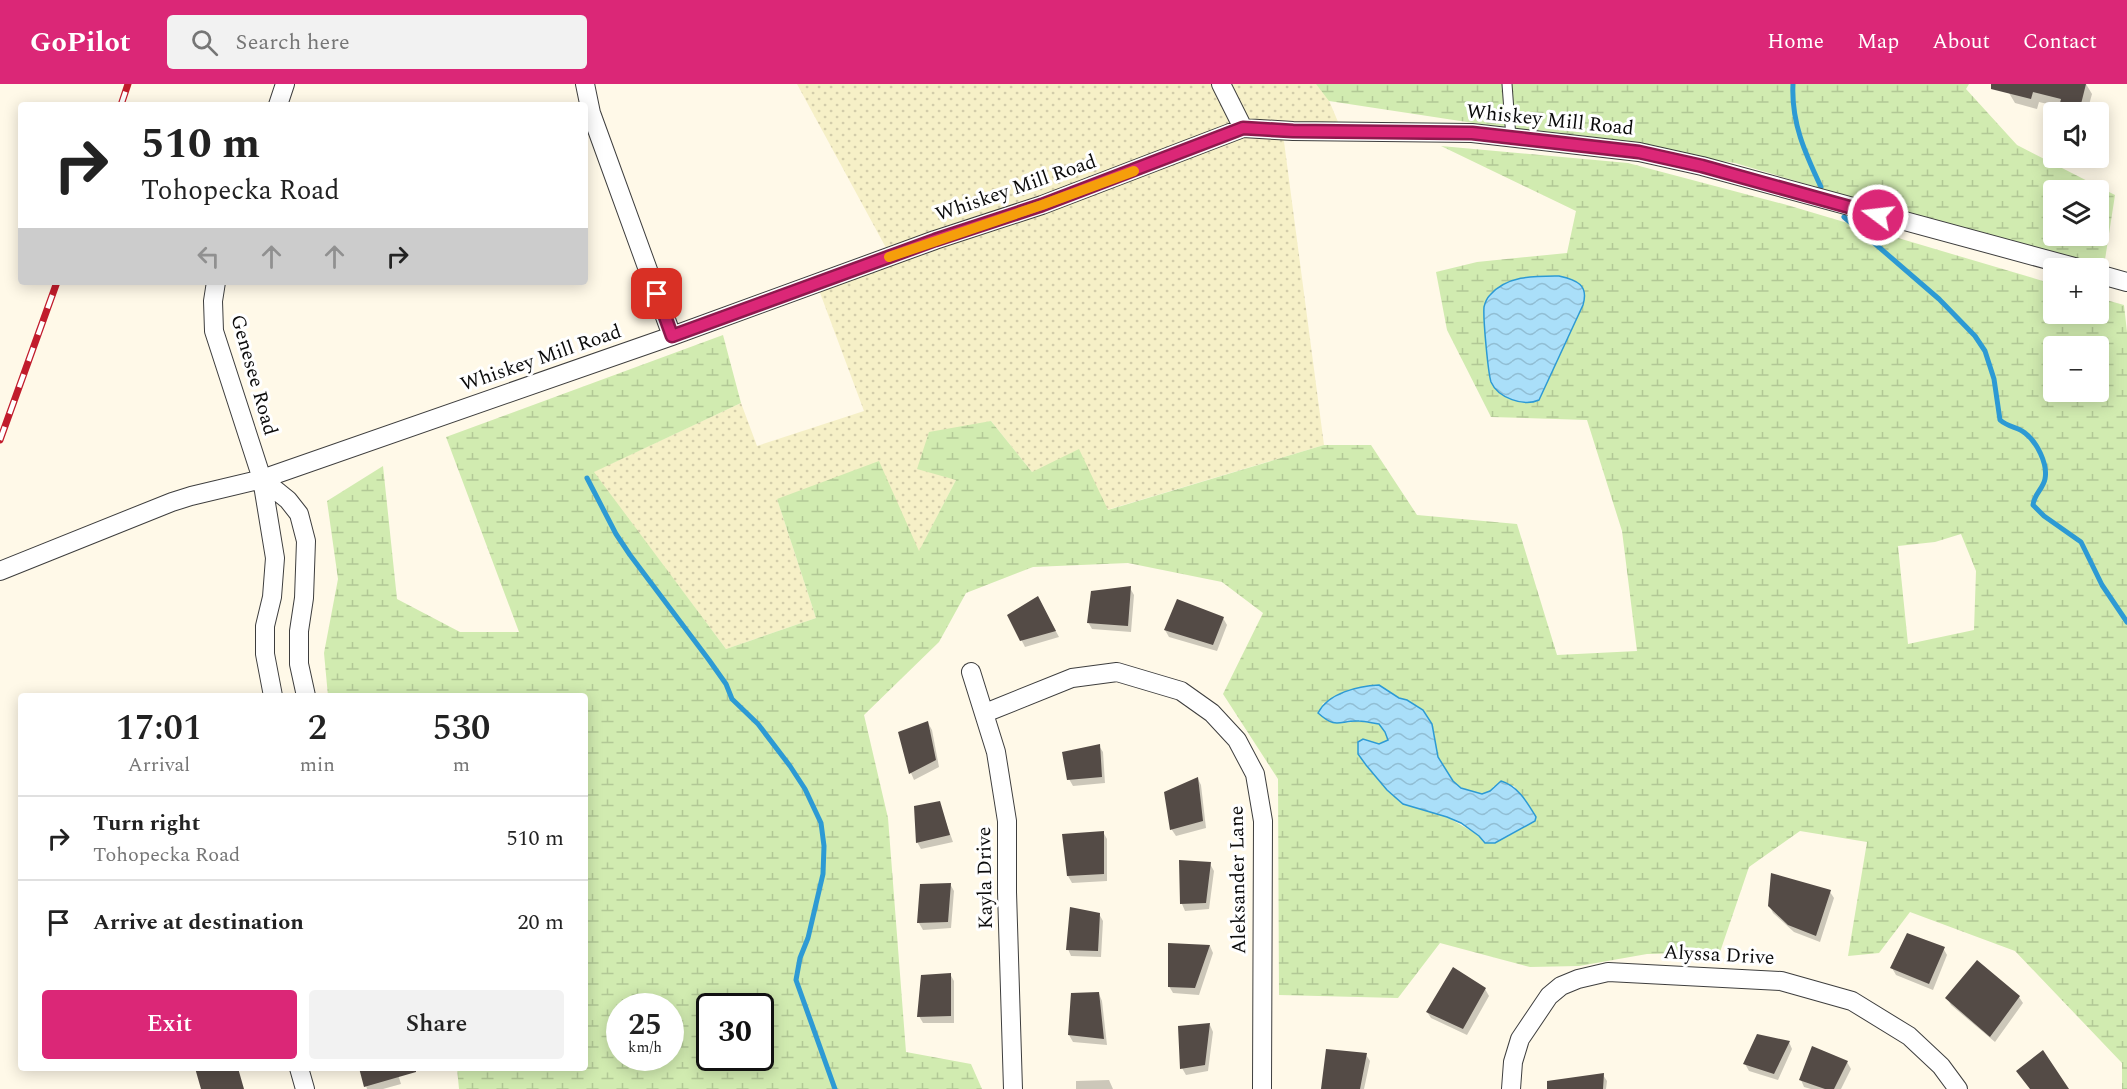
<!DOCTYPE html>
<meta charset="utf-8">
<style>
:root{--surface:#fff;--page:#f2f2f2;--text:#222;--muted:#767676;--line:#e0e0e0;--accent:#db2777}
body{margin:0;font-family:Spectral,serif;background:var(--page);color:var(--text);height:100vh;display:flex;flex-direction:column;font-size:22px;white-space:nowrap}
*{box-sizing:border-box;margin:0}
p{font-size:20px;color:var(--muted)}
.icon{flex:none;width:33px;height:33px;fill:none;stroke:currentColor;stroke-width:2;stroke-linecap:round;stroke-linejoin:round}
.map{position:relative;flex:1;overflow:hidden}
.sheet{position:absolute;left:18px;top:609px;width:570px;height:378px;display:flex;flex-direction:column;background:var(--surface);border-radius:6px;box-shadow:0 3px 15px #0003}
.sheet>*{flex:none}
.guide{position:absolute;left:18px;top:18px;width:570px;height:183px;border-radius:6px;box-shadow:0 3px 15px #0003;background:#fff;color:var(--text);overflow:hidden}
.fabs{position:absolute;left:2043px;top:18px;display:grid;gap:12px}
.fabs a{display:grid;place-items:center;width:66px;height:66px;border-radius:6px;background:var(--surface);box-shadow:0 3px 15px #0003;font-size:30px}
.speed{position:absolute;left:606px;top:909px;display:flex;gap:12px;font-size:30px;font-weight:700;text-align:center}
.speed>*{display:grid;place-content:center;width:78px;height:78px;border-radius:50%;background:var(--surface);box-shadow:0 3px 15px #0003;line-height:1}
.speed small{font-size:15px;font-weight:400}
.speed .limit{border:3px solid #111;border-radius:9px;background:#fff;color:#111}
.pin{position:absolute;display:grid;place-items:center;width:51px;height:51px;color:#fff;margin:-26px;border-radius:12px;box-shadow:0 3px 9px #0006}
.me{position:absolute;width:66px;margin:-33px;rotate:285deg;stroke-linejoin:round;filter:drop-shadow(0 0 4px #0008)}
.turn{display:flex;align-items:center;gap:21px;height:126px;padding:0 24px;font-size:27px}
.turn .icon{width:78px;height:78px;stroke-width:2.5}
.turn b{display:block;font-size:42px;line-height:51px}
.lanes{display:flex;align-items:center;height:57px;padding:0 24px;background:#0003;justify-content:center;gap:30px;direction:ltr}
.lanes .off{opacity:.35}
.eta{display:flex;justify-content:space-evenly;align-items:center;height:102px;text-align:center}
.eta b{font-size:36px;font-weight:600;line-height:42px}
.button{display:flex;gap:12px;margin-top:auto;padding:12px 24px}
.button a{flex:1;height:69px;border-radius:6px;background:var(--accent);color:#fff;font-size:24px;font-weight:600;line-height:69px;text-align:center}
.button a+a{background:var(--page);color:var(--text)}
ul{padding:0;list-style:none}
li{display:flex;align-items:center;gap:18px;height:84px;padding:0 24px;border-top:2px solid var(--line)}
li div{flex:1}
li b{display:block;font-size:22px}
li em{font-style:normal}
header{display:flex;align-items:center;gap:36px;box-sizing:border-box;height:84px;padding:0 30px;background:var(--accent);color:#fff}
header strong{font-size:28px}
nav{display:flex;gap:33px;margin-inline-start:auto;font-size:21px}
.search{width:420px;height:54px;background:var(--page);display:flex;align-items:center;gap:15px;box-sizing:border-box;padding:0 21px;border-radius:6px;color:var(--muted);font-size:22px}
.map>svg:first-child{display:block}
.farmland{fill:url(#farmland-dots)}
.wetland{fill:url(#wetland-marsh);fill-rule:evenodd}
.water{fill:url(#water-waves);stroke:#2d9ad4;stroke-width:1.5}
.shadow{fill:#0003}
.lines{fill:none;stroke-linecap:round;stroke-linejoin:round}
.stream{stroke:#2d9ad4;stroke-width:5}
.building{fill:#544b46}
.service-casing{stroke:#3e3e3e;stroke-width:11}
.minor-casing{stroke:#3e3e3e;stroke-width:20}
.service{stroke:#fff;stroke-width:9}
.minor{stroke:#fff;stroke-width:18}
.rail-casing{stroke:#c11c2c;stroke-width:7}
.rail{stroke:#fff;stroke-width:4.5;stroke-dasharray:14;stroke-linecap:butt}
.route-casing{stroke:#8e194d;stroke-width:15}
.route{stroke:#db2777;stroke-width:10}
.slow{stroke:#f59e0b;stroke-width:10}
.labels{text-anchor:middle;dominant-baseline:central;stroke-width:6;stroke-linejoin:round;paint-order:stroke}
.street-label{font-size:20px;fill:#0b0b0b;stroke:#fff}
</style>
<header>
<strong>GoPilot</strong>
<div class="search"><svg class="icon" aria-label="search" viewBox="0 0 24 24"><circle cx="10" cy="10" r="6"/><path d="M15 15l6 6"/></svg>Search here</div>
<nav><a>Home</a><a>Map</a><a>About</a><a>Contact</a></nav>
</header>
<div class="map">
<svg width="2127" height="1005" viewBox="0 0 2127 1005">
<defs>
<pattern id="farmland-dots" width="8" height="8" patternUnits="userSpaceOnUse" patternTransform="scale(1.5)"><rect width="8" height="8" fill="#f6f0c7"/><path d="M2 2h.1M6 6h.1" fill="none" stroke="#d2ccaa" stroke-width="1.8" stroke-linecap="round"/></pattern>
<pattern id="wetland-marsh" width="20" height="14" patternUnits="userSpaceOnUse" patternTransform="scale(1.5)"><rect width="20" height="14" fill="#d1ebb0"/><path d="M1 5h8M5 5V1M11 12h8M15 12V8" fill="none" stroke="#b2c896"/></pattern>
<pattern id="water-waves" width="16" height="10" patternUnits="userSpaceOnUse" patternTransform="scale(1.5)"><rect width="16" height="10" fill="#aadff9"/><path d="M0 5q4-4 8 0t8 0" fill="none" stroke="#91bed4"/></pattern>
</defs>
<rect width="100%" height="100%" fill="#fff9e8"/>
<path class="farmland" d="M797 0H1322L1344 52 1283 50 1324 361 1107 426 1032 388 991 337 956 396 919 468 777 415 816 534 726 565 593 388 741 319 757 362 864 327 816 198 891 173Z"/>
<path class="wetland" d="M1316 0H1969L1966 5 2017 61 2115 111 2104 182 1976 150 1735 79 1329 17ZM2054 106H2098V152H2054Z
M1441 62 1628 79 1787 121 2053 200 2054 230H2098L2099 214 2124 221 2127 248V1005H2122V979L2015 867 1910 828 1879 869 1848 872 1867 758 1800 747 1749 783 1720 868 1647 870 1579 882 1530 883 1440 859 1398 914 1279 911 1278 695 1223 610 1263 529 1222 498 1128 479 1033 483 966 509 939 558 864 631 888 734 906 968 971 980 982 1005H459L457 984H585V612H328L324 569 338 495 327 417 383 382 397 515 460 548H519L446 353 723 251 741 319 594 388 726 565 816 534 777 415 879 377 919 467 956 396 917 385 929 348 991 337 1032 388 1079 365 1108 426 1324 361H1371L1417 431 1517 440 1557 571 1637 567 1622 447 1587 336 1491 333 1447 246 1436 188 1477 178 1567 169 1576 127ZM1507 198 1539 316C1522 324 1500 313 1491 297L1484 222 1490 210ZM2054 262H2098V308H2054ZM1961 450 1976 487 1974 546 1908 560 1898 462 1935 458ZM1379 601 1399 614 1407 616 1423 626 1432 640 1438 673 1453 697 1461 704 1482 710 1490 707 1494 702H1514L1536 733 1535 737 1505 754 1480 752 1447 733 1403 720 1387 706 1358 670 1363 655 1379 660 1388 656 1385 648 1379 640 1356 637 1347 639 1322 620 1348 607ZM620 922H670V974H620ZM710 922H760V974H710Z"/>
<path class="water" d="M1559 192C1577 196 1589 201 1583 221L1539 316C1524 323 1498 314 1491 298 1488 288 1483 235 1484 223 1485 219 1487 214 1490 211 1508 191 1535 192 1559 192Z
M1379 601 1399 614 1407 616 1423 626 1432 640 1438 673 1453 697 1461 704 1482 710 1490 707 1501 697C1518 702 1527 718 1536 733L1535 737 1495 759H1485L1479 752 1461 739 1447 733 1403 720 1387 706 1366 681 1358 670V658L1363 655 1379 660 1388 656 1385 648 1379 640C1372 639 1365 637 1359 637 1339 636 1337 646 1318 629 1328 609 1358 602 1379 601Z"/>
<path class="shadow" d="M2011 0H2086L2092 10 2087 28H2067L2065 24 2039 18 2037 25 2015 19 2009 9Z
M1130 504 1134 511 1131 548 1092 545 1088 538Z
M1038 514 1059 553 1025 563 1009 532Z
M1223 534 1227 541 1217 567 1169 553 1165 546Z
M928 639 932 646 939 683 914 696 911 689 900 649Z
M1099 662 1103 668 1105 699 1073 702 1069 695Z
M1198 695 1201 701 1206 744 1176 752 1172 746 1166 708Z
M939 719 953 758 921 765 917 758Z
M1103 748 1107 755V797L1072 799 1068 792Z
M1181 778 1210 780 1214 787 1209 825 1185 827 1182 820Z
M950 800 954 807 951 844 923 846 919 839 921 801Z
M1830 808 1834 814 1820 858 1794 848 1773 829 1769 821Z
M1099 830 1103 837 1101 873 1071 872 1068 865Z
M1169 860 1210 862 1213 869 1199 911 1173 909 1169 902Z
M1943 864 1947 871 1933 906 1896 891 1892 884Z
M950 890 954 897V939H923L919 932Z
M1485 905 1489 912 1467 951 1431 934 1427 928Z
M1099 910 1102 917 1107 961 1073 958 1069 951Z
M2019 913 2023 919 1995 958 1951 921 1947 914Z
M1210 941 1213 948 1208 987 1186 991 1182 984Z
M1789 958 1792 965 1778 996 1749 987 1745 980Z
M1366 971 1370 977 1364 1005H1323Z
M1847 978 1851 985 1841 1005H1811L1804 1003 1801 996Z
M361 984H396L401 1000 383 1005H367Z
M1603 991 1607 997 1606 1005H1568Z
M1109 996 1113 1005H1076V997Z"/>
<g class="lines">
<path class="stream" d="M1793 0C1791 38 1805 69 1821 103
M1844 133 1939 215 1975 252 1985 267 1994 295 2000 336C2009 344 2017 342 2025 349 2037 358 2048 380 2045 395 2043 405 2034 410 2033 421L2044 432 2081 458 2102 501 2127 538
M587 394 616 450 630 471 709 576 726 600 732 615 758 640 790 682 805 705 821 739 824 762 823 790 808 854 800 874 796 896 835 1005"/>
</g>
<path class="building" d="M1991 0H2086L2080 24 2060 19 2061 15 2033 8 2031 15 1991 5Z
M1131 502 1128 542 1087 539 1091 507Z
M1038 512 1056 547 1020 557 1007 531Z
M1177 515 1224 533 1213 561 1164 546Z
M928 637 936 676 909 690 898 648Z
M1100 660 1102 693 1067 696 1062 668Z
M1198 693 1203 737 1170 746 1164 708Z
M940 717 950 751 916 759 914 722Z
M1104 747V790L1067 792 1062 750Z
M1179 776 1211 778 1206 819 1180 820Z
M1771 789 1831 806 1816 852 1788 841 1768 822Z
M951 799 948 838 917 839 920 800Z
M1070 823 1100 829 1098 867 1066 866Z
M1907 849 1945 863 1929 900 1890 884Z
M1168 859 1210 861 1195 904 1168 903Z
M1977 876 2020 912 1990 953 1945 914Z
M1453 883 1486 904 1463 945 1426 928Z
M951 889V932L917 933 921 891Z
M1099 908 1104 955 1068 951 1071 909Z
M1210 939 1205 981 1180 985 1178 942Z
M1757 950 1790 957 1774 990 1743 980Z
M1812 962 1848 977 1834 1005H1825L1799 996Z
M1326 965 1367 969 1360 1005H1321Z
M2043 966 2069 1005H2030L2016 987Z
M195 984H238L244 1005H201Z
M359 984H416V988L364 1003Z
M1604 989 1603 1005H1547V997Z"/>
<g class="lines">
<g class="service-casing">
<path id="service" d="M1507 0 1511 54"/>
</g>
<g class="minor-casing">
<path id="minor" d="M585 0 591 29 672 252
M1221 0 1243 44
M278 21 285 0
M2098 190 2127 198
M216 198 213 217 214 247 262 395 275 474 272 513 265 542V570L273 612
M262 395 288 416 299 430 306 457 304 514 299 547V580L306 612
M0 487 172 418 191 412 262 395 672 252 935 156 1042 121 1243 44 1293 47 1472 49 1639 68 1702 82 2078 184
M971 588 996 668 1007 737V808L1013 1005
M985 629 1072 594 1117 588 1181 607 1212 629 1237 656 1255 690 1263 737 1262 1005
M299 984 305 1005
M1511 1005 1513 978 1520 955 1549 912 1561 902 1578 895 1608 888 1781 897 1852 917 1909 952 1941 982 1958 1005"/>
</g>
<use href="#service" class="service"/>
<use href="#minor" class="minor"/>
<g class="rail-casing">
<path id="rail" d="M121 21 128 0
M0 356 57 198"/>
</g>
<use href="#rail" class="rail"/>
</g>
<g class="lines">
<g class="route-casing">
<path id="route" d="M657 210 672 252 935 156 1042 121 1243 44 1293 47 1472 49 1639 68 1702 82 1878 131"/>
</g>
<use href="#route" class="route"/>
<path class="slow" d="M889 173 1042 121 1134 87"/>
</g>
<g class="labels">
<g class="street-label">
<text transform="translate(1550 36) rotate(6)">Whiskey Mill Road</text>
<text transform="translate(1016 104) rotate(-19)">Whiskey Mill Road</text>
<text transform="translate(541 274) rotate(-19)">Whiskey Mill Road</text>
<text transform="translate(254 291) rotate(74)">Genesee Road</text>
<text transform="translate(985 794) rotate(-91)">Kayla Drive</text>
<text transform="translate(1238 796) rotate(-91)">Aleksander Lane</text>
<text transform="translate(1719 871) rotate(3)">Alyssa Drive</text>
</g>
</g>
</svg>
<div class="fabs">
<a><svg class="icon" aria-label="sound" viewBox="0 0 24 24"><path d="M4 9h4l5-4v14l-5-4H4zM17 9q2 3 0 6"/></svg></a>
<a><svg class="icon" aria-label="layers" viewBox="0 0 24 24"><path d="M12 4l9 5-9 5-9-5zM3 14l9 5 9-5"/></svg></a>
<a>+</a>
<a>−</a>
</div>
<div class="speed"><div>25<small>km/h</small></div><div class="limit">30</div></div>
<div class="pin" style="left:657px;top:210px;background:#d93025"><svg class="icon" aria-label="arrive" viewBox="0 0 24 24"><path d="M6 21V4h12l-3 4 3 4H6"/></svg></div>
<svg class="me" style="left:1878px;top:131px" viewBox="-20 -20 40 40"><circle r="17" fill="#db2777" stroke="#fff" stroke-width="3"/><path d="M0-11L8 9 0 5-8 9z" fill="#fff"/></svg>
<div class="guide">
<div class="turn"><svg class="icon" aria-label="right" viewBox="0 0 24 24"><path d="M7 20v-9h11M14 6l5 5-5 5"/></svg><div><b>510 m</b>Tohopecka Road</div></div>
<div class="lanes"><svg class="icon off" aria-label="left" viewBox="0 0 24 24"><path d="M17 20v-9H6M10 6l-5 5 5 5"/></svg><svg class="icon off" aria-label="ahead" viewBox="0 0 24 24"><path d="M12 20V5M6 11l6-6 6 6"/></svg><svg class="icon off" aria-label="ahead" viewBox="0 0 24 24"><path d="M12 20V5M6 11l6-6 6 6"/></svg><svg class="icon" aria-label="right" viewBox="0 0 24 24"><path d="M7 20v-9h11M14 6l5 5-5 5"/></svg></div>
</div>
<section class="sheet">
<div class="eta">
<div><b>17:01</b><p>Arrival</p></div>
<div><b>2</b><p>min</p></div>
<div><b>530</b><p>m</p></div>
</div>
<ul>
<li><svg class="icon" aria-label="right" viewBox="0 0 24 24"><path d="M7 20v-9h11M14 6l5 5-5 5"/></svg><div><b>Turn right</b><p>Tohopecka Road</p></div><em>510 m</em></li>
<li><svg class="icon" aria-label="arrive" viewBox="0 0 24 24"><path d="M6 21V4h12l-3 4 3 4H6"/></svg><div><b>Arrive at destination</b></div><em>20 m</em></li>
</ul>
<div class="button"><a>Exit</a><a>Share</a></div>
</section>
</div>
